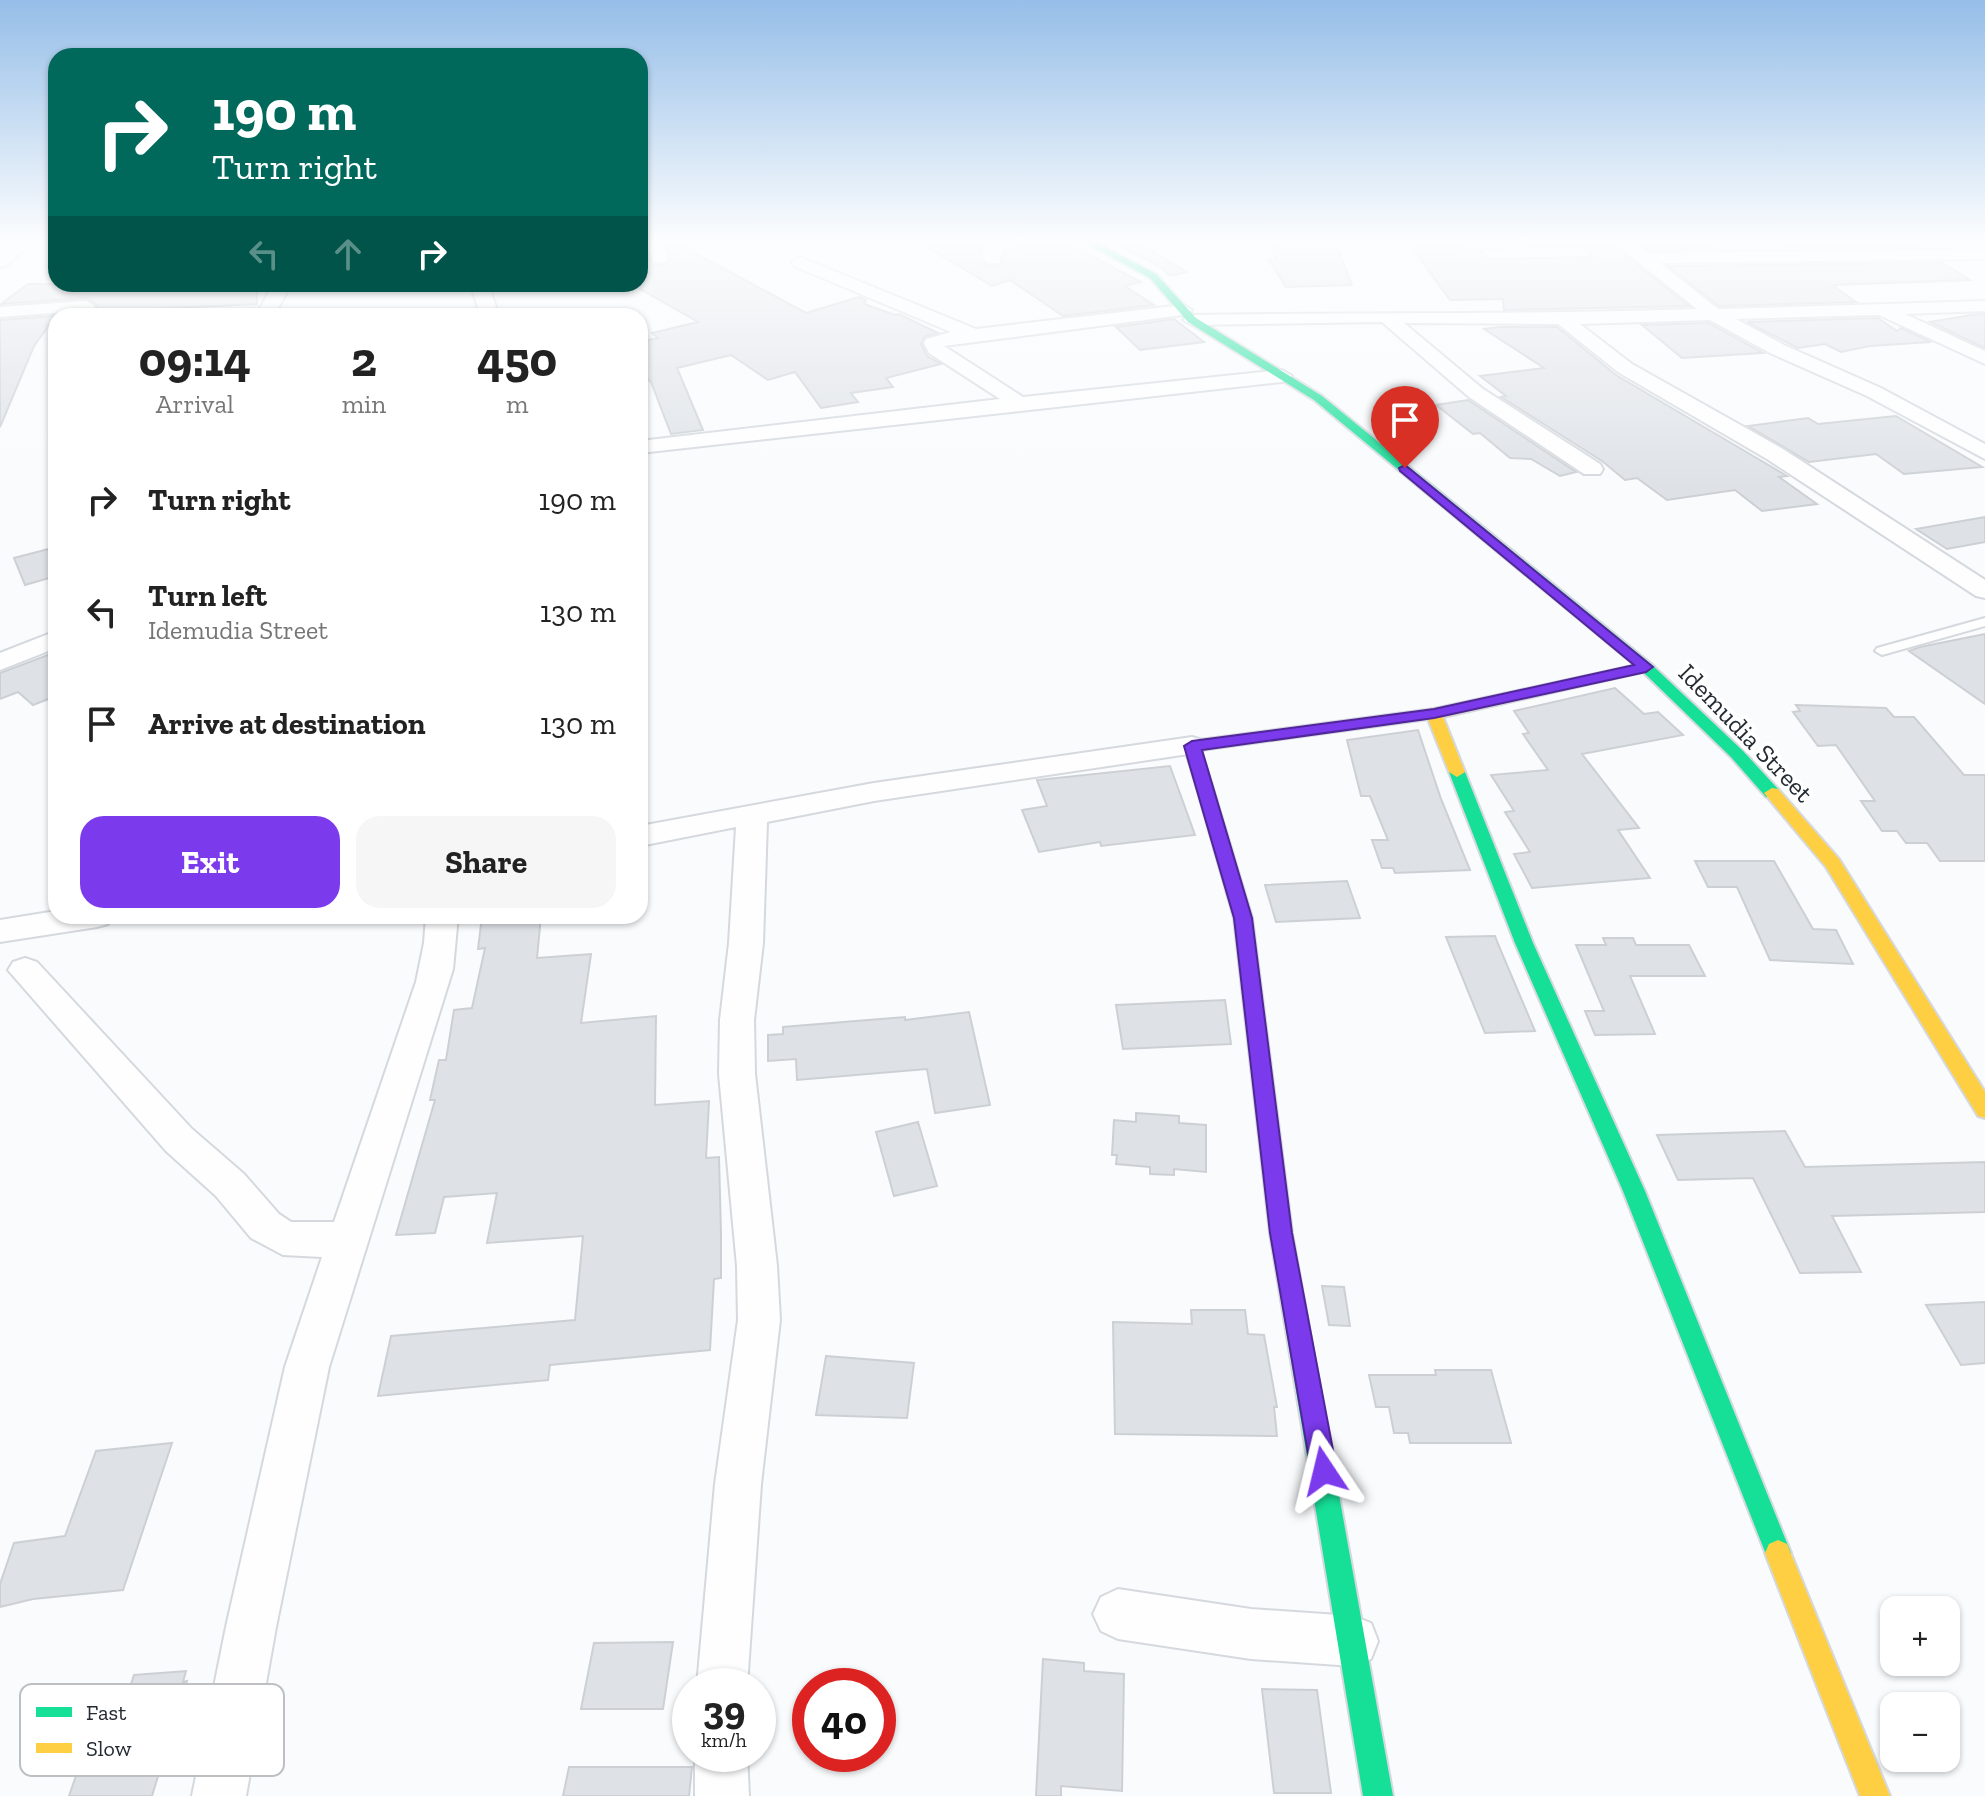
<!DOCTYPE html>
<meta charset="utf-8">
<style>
:root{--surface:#fff;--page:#f6f6f6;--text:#222;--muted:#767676;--accent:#7c3aed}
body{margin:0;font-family:"Zilla Slab",serif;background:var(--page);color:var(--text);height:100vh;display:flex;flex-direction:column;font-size:30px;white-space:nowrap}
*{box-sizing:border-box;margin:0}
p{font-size:26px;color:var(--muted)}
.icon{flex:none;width:44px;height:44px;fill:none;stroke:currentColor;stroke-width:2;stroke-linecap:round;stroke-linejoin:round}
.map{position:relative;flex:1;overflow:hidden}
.details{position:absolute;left:48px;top:308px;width:600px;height:616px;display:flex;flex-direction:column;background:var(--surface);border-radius:24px;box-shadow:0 2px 6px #0004}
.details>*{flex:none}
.guide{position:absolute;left:48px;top:48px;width:600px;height:244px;border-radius:24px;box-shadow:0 2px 6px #0004;background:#00695c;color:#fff;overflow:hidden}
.controls{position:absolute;left:1880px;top:1596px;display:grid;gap:16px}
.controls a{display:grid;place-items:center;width:80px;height:80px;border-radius:16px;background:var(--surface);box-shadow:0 2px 6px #0004;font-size:40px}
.speed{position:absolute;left:672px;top:1668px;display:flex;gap:16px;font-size:40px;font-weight:700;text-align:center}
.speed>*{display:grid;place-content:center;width:104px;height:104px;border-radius:50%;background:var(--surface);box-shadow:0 2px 6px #0004;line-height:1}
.speed small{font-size:20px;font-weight:400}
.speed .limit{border:12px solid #d22;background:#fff;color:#111}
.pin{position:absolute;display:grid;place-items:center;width:68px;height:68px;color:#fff;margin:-82px -34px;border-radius:50% 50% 50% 0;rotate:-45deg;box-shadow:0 0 8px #0007}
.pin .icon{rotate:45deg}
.me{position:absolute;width:88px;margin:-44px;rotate:350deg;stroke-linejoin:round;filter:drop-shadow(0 0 6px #0008)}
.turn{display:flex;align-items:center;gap:28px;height:168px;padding:0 32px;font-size:36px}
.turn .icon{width:104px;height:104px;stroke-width:2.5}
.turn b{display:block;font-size:56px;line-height:68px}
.lanes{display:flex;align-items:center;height:76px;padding:0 32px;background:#0003;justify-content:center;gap:40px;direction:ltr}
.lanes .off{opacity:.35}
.eta{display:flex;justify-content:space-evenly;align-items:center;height:136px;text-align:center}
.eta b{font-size:48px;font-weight:700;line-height:56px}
.action{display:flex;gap:16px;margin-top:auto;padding:16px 32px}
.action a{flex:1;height:92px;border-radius:24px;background:var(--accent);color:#fff;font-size:32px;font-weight:700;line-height:92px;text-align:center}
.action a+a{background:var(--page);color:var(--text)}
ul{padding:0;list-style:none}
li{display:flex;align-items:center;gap:24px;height:112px;padding:0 32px}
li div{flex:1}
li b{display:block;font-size:30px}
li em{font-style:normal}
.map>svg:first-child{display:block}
.building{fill:#dee2e7;stroke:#ccd0d4;stroke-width:2}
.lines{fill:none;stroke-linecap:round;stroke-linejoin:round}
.lane-casing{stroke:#d5d9de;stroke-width:4}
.street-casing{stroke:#d5d9de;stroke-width:4}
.fast-casing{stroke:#d5d9de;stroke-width:4}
.slow-casing{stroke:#d5d9de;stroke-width:4}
.lane{fill:#fefeff;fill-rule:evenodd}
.street{fill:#fefeff;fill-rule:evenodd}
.fast{fill:#16e098;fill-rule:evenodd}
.slow{fill:#ffcf43;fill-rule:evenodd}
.route{fill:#7c3aed;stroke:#51269a;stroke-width:2}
.labels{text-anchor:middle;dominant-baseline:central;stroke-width:8;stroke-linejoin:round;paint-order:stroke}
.street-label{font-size:26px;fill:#252b33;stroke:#fff}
.key{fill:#fff;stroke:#bebfc2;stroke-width:2}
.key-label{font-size:22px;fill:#252b33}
</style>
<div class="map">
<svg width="1985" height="1796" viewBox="0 0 1985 1796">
<rect width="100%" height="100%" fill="#f9fbfd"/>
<path class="building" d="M914 239H994L988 241 980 253 987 266 1001 265 1005 252 1033 245 1037 239H1069L1074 247 1141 282 1125 286 1154 305 1063 316 1010 280 992 286Z
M1405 239H1460L1458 246 1468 251H1483L1489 259 1593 257 1584 249 1616 248 1689 306 1504 310 1503 299 1450 300Z
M1908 240 1919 247H1785L1870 243Z
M1271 241H1335L1352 285 1286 287 1269 260H1276Z
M1139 243 1187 272 1170 276 1162 268 1122 247Z
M1710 244 1716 249 1649 250 1642 245Z
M680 245 806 313 859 297 866 300 864 304 895 315 899 314 938 333 925 336 921 344 927 356 941 364 886 378 893 387 851 393 858 402 821 408 795 372 768 380 731 355 677 368 703 430 671 434 651 382 640 372V342L658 338 652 333 698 322 640 289V252L645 251 654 265H666L671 257 666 247Z
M1943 263 1970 280 1832 285 1856 302 1719 306 1668 266Z
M28 284H257V304L94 312 98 305 86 298 1 304Z
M92 313 56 316 34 346 0 427V320Z
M1985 314V348L1930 322 1971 315Z
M1878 318 1897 331 1901 328 1931 342 1870 346 1841 352 1825 344 1798 348 1747 322Z
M1174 319 1204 342 1140 350 1116 327Z
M1709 323 1763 353 1682 358 1642 325Z
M1500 327H1557L1616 375 1787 476 1779 477 1817 504 1762 511 1735 490 1667 500 1637 478 1625 480 1602 461 1501 397 1506 396 1480 376 1544 368 1484 329Z
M1468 400 1576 472 1560 476 1531 459 1510 458 1480 433 1473 434 1436 405Z
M1896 416 1982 467 1904 474 1876 454 1809 462 1748 426 1808 418 1818 424Z
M1985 517V542L1947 549 1916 529Z
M56 547V576L25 585 14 558Z
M1985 634V704L1909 651 1920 647Z
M56 652V696L33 705 18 692 0 699V673Z
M1615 688 1644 714 1658 712 1683 735 1582 754 1639 828 1618 830 1650 878 1532 888 1514 854 1530 852 1505 812 1514 811 1491 775 1548 770 1523 734 1529 733 1514 711Z
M1796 705 1886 708 1894 717H1914L1964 775H1985V861H1940L1927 843H1906L1897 831H1882L1861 801H1875L1836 745 1818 746 1793 712 1800 711Z
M1418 730 1441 799 1470 870 1395 873 1393 868H1382L1372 840H1388L1370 796H1361L1347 740Z
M1170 766 1195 835 1101 846 1100 842 1039 852 1022 810 1047 806 1037 780Z
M1695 861H1774L1813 929 1836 930 1853 964 1770 960 1737 887H1708Z
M1347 881 1360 918 1276 922 1265 885Z
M482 916H541L537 958 591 954 581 1023 656 1016 655 1105 709 1101 706 1158 719 1157 721 1233V1278L714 1279 710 1350 550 1365 548 1380 378 1396 391 1336 575 1320 583 1236 487 1243 497 1193 444 1197 435 1233 396 1235 435 1100H430L439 1060H446L454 1010 472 1008 485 948 478 949Z
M1495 936 1498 944 1535 1031 1485 1033 1446 937Z
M1603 938H1633L1636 945H1689L1705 976H1630L1655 1034 1595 1035 1585 1011H1604L1576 945H1606Z
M1225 1000 1231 1044 1123 1049 1116 1005Z
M969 1012 990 1105 935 1113 927 1069 797 1080 796 1059 768 1061V1035L783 1034V1027L905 1017V1020Z
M1136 1113 1179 1116V1123L1206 1125V1172L1174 1169V1175L1150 1174V1167L1116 1164 1117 1155H1112L1114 1120 1136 1122Z
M918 1122 937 1186 894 1196 876 1132Z
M1785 1131 1805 1167 1985 1162V1212L1832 1216 1861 1272 1800 1273 1753 1178 1678 1180 1657 1135Z
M1322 1286 1344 1287 1350 1326 1329 1325Z
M1985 1302V1363L1961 1365 1926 1305Z
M1191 1310H1245L1248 1334 1264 1335 1277 1407H1274L1277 1436 1115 1434 1113 1322 1192 1324Z
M826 1356 914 1363 907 1418 816 1415Z
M1435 1370H1491L1511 1443H1410L1408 1433H1394L1389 1407H1376L1369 1375H1436Z
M172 1443 123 1590 33 1599 0 1607V1584L14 1543 65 1536 96 1451Z
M673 1642 663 1709H581L594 1643Z
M1043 1659 1084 1663V1671L1124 1674 1122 1791 1061 1786V1796H1036Z
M186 1671 183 1682 187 1681 152 1796H69L106 1689 130 1687 134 1675Z
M1262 1689 1317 1690 1331 1793H1274Z
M569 1767H692L689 1796H563Z"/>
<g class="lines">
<g class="lane-casing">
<path id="lane" d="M1985 618V626L1882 655 1875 651 1877 648Z"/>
</g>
<g class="street-casing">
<path id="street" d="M18 239H36L6 266 0 267V254Z
M643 239H659L668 258 666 262H654Z
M1006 239H1034L1032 242 1002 250 999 263H987L982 255 990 243Z
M1630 239 1648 253 1985 249V259L1660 263 1718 309 1985 301V311L1905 314 1985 351V364L1879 315 1736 319 1784 345 1881 388 1985 444V459L1867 396 1770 353 1710 320 1580 324 1632 364 1783 449 1985 580V598L1976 596 1767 459 1618 372 1558 324 1404 323 1483 389 1600 464 1603 469 1600 474H1584L1469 397 1382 322 1192 325 1183 320 1192 315C1360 312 1529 315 1697 309L1617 245 1468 248 1460 243 1465 239Z
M800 257 976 329 1183 305 1192 310 1183 315 944 346 1023 397 1282 370 1292 376 1282 382 640 453V441L1000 399 929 353 924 343 926 339 951 332 794 266 792 262Z
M273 284H291L274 316H256Z
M470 284H488L499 316H481Z
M86 301 95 306 92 310 0 317V307Z
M56 631V648L0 670V653Z
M1192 737 1202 740 1206 746 1202 752 874 801 767 822 763 943 754 1020 755 1074 777 1266 780 1320 761 1484 747 1686H697L715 1484 738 1320 737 1266 719 1074 720 1020 729 943 736 827 640 846V826L874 783Z
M56 911V916H113L108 924 97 927 0 942V920Z
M426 916H458L453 969 329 1367 276 1627 246 1796H192L226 1627 285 1367 322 1257 283 1255 251 1238 216 1196 166 1151 8 970 13 962 25 958 37 962 192 1129 244 1174 279 1214 291 1222H334L416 982 424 943Z
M1118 1589 1251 1609 1353 1616 1371 1623 1378 1641 1371 1659 1353 1666 1251 1659 1118 1639 1101 1631 1093 1614 1101 1597Z
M695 1754H747L749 1796H695Z"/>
</g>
<g class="fast-casing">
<path id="fast" d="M1078 239H1090L1156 274 1196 318 1322 396 1651 664 1743 751 1778 789 1780 793 1778 797H1766L1731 757 1641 670 1314 400 1188 322 1150 278Z
M1457 767 1465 772 1533 943 1645 1191 1791 1553 1787 1562 1778 1566 1769 1562 1623 1191 1515 943 1449 772Z
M1204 780 1212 785 1252 918 1292 1233 1393 1796H1363L1270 1233 1234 918 1196 785Z"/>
</g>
<g class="slow-casing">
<path id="slow" d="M1646 663 1651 664V670L1443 717 1465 772 1457 777 1449 772 1428 719 1201 750 1212 785 1204 790 1196 785 1184 746 1192 741 1434 709Z
M1772 788 1778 789 1839 859 1985 1092V1118L1978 1116 1826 867 1764 793Z
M1778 1540 1787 1544 1890 1796H1860L1765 1553 1769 1544Z"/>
</g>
<use href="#lane" class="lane"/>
<use href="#street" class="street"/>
<use href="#fast" class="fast"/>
<use href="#slow" class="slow"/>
</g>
<linearGradient id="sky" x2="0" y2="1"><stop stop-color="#95bee8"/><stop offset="0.49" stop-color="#fcfdfe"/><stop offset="1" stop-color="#fcfdfe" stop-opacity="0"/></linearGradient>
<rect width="1985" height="490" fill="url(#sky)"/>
<path class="route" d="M1405 465 1653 667 1646 672 1434 718 1202 750 1252 918 1292 1233 1337 1471 1333 1480 1324 1484 1315 1480 1311 1471 1270 1233 1234 918 1184 746 1192 741 1434 709 1634 665 1400 471 1399 468Z"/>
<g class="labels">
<g class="street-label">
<text transform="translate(1746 733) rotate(46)">Idemudia Street</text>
</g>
</g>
<rect x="20" y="1684" width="264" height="92" rx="12" class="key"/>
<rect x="36" y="1707" width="36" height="10" fill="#16e098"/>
<rect x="36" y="1743" width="36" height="10" fill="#ffcf43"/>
<g class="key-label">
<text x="86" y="1720">Fast</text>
<text x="86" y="1756">Slow</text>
</g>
</svg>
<div class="controls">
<a>+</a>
<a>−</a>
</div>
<div class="speed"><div>39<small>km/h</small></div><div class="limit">40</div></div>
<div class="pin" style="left:1405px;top:468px;background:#d93025"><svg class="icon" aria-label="arrive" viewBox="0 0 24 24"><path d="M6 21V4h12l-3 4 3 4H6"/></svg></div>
<svg class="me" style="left:1324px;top:1471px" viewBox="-20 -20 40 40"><path d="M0-17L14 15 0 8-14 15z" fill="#7c3aed" stroke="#fff" stroke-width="4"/></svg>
<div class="guide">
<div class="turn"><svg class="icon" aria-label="right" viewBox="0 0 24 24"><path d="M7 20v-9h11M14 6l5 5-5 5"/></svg><div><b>190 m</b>Turn right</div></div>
<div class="lanes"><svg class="icon off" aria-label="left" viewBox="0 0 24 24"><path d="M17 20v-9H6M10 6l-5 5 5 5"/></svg><svg class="icon off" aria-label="ahead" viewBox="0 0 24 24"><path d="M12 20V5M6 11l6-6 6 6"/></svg><svg class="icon" aria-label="right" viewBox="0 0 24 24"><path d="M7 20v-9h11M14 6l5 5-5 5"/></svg></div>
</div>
<section class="details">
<div class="eta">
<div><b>09:14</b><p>Arrival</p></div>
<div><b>2</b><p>min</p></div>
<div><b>450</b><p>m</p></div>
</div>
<ul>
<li><svg class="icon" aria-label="right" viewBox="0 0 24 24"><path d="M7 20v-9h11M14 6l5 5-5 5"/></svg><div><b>Turn right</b></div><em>190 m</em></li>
<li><svg class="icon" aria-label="left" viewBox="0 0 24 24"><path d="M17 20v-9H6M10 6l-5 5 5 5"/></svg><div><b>Turn left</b><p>Idemudia Street</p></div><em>130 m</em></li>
<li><svg class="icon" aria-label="arrive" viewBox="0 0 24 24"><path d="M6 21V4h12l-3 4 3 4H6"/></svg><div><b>Arrive at destination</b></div><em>130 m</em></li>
</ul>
<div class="action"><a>Exit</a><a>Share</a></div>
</section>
</div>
